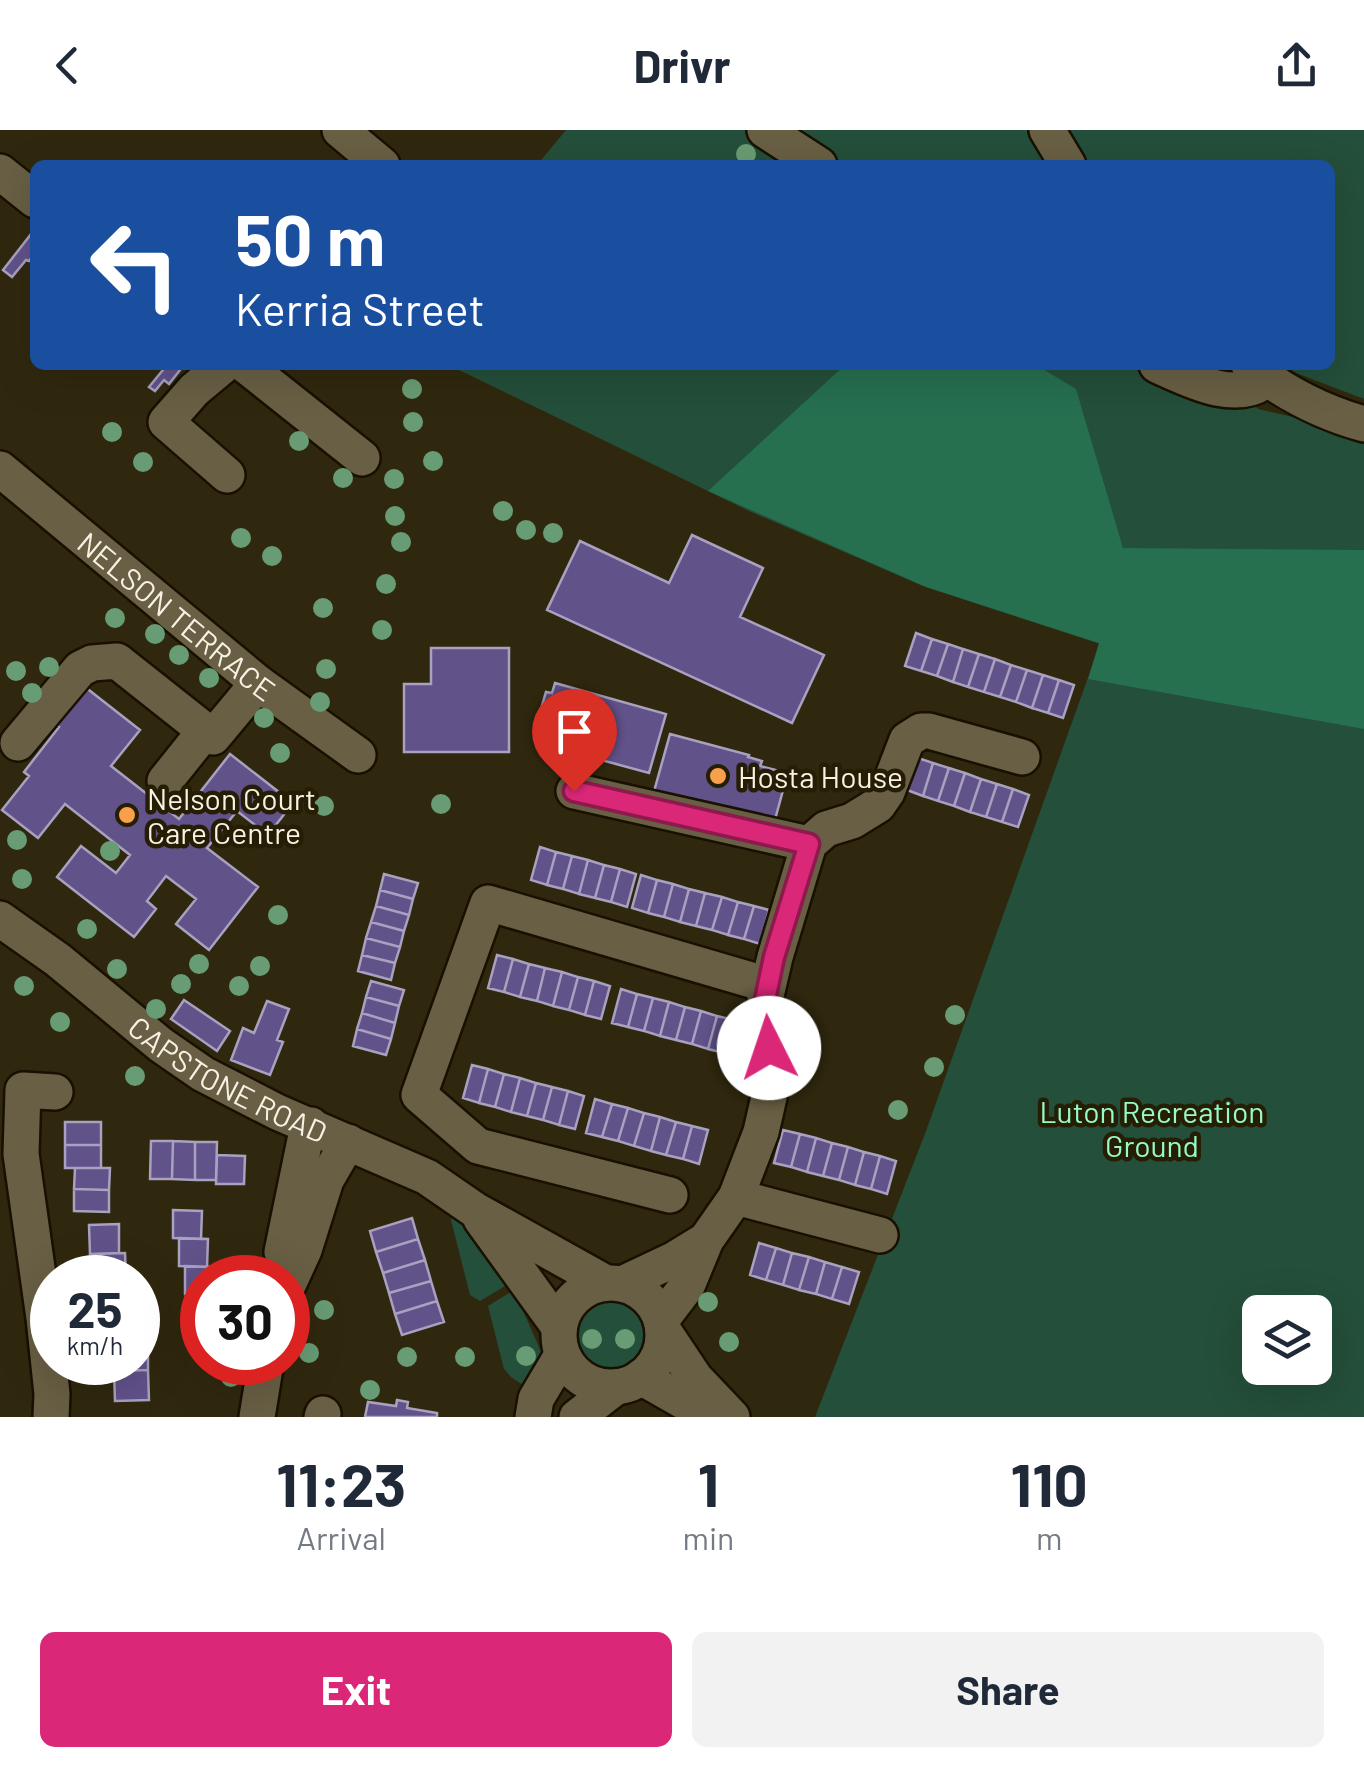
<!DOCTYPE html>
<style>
:root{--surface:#fff;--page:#f2f2f3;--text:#1f2937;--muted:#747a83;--accent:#db2777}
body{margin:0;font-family:Barlow,sans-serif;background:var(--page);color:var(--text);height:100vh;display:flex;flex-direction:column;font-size:38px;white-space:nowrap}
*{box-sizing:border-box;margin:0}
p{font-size:32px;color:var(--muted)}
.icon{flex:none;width:55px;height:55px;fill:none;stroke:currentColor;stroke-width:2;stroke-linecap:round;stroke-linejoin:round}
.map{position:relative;height:1287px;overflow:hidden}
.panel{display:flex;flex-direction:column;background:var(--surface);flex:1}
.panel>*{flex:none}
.top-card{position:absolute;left:30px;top:30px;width:1305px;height:210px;border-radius:15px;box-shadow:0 10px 40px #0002;background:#1a4fa0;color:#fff;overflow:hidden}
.buttons{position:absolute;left:1242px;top:1165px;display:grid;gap:20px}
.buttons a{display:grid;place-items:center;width:90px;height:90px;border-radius:15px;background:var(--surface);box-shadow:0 10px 40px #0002;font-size:50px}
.speed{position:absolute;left:30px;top:1125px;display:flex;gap:20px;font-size:50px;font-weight:700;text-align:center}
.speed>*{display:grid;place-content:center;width:130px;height:130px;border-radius:50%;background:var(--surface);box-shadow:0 10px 40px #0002;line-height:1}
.speed small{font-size:25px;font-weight:400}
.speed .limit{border:15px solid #d22;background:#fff;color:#111}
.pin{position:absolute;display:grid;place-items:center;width:85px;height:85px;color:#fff;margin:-102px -42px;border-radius:50% 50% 50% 0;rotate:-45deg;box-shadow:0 0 10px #0007}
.pin .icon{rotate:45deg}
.me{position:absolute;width:110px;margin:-55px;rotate:356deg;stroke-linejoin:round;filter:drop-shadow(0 0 8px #0008)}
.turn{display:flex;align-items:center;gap:35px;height:210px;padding:0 40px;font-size:45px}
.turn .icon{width:130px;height:130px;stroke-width:2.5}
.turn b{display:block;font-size:70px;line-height:85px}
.eta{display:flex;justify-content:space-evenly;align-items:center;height:170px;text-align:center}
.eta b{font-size:60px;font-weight:700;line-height:70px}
.action{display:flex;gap:20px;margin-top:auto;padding:20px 40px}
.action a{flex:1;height:115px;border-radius:15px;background:var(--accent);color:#fff;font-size:40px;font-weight:700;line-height:115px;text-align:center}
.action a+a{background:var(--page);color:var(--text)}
header{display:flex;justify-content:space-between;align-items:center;height:130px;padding:0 40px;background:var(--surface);font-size:45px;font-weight:700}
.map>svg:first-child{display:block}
.green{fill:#244f3a;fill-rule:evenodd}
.forest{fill:#266f4f}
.building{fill:#61528a;stroke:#a8a1bf;stroke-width:2.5}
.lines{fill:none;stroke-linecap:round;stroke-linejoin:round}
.minor-casing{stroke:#181000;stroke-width:40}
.minor{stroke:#685f44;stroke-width:35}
.tree{fill:#689c74}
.route-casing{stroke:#8e194d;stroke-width:25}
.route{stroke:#db2777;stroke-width:18}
.poi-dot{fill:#f8a04b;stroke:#261e04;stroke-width:4}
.labels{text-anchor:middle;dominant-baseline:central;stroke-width:9;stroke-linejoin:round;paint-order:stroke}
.street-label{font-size:30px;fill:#f7f2e3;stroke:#261e04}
.poi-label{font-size:30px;fill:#f7f2e3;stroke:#261e04;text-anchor:start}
.park-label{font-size:30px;fill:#95fac7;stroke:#261e04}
</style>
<header><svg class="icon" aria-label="back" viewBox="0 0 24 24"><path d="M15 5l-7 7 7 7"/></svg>Drivr<svg class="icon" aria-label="share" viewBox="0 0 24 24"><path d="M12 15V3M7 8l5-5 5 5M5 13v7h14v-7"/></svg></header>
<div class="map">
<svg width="1364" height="1287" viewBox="0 0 1364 1287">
<rect width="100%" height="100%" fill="#30280e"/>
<path class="green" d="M566 0H1033L1050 35H537Z
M1065 0H1364V269L1296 243 1285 235H1330V35H1083Z
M449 235H1217L1258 279 1364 303V1287H815L926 1001 1100 514 923 456 749 381ZM1260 1182H1315V1238H1260Z
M452 1083 472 1097 510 1153 480 1171 470 1165 451 1090Z
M514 1160 542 1224 535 1263 511 1247 504 1239 488 1176Z
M576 1206a35 35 0 1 1 70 0a35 35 0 1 1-70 0Z"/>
<path class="forest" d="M845 235H1036L1076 259 1123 418 1364 420V599L1088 549 1099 513 926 457 708 361Z"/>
<path class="building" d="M35 99V123L29 131 26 130 12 147 3 140Z
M167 235H184L169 254 164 250 155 261 149 257Z
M692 405 763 438 740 487 824 525 792 593 547 480 580 411 669 453Z
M916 503 932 509 921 541 905 536Z
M932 509 948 514 937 546 921 541Z
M948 514 963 519 953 552 937 546Z
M431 518H509V622H404V554H431Z
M963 519 979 524 968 557 953 552Z
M979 524 995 529 984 562 968 557Z
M995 529 1011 535 1000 567 984 562Z
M1011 535 1027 540 1016 572 1000 567Z
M1027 540 1043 545 1032 578 1016 572Z
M1043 545 1059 550 1048 583 1032 578Z
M1059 550 1074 555 1063 588 1048 583Z
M80 553 140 600 111 636 179 689 230 624 293 673 268 705 237 681 207 718 258 757 209 820 176 794 196 769 166 746 147 771 156 779 134 807 57 747 81 716 116 743 130 725 65 674 38 708 2 680 29 646 24 642 59 597 51 591Z
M555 553 666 584 649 643 539 613 544 598 536 596 546 562 552 563Z
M670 604 749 625 748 627 762 631 760 636 779 641 776 651 785 653 773 697 653 665Z
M918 628 933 633 923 666 907 660Z
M933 633 949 638 938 671 923 666Z
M949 638 965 643 954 676 938 671Z
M965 643 981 649 970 682 954 676Z
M981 649 997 654 986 687 970 682Z
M997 654 1013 659 1002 692 986 687Z
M1013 659 1029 665 1018 697 1002 692Z
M540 717 556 722 547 755 531 750Z
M556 722 572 726 563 759 547 755Z
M572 726 588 730 579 764 563 759Z
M588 730 604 735 595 768 579 764Z
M604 735 620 739 611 772 595 768Z
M620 739 636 744 627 777 611 772Z
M384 744 418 753 413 769 380 760Z
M641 745 657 750 648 783 632 778Z
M657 750 673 754 664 787 648 783Z
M673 754 689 759 680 792 664 787Z
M689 759 705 763 696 796 680 792Z
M380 760 413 769 409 785 376 776Z
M705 763 722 767 712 800 696 796Z
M722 767 738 772 728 805 712 800Z
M738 772 754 776 744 809 728 805Z
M376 776 409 785 404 801 371 792Z
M754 776 769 780 760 814 744 809Z
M371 792 404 801 400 817 366 808Z
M366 808 400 817 395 833 362 825Z
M362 825 395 833 391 850 358 841Z
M497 825 513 829 504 862 488 858Z
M513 829 529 834 520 867 504 862Z
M529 834 545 838 537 871 520 867Z
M545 838 562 842 553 876 537 871Z
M562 842 578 847 569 880 553 876Z
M578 847 594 851 585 885 569 880Z
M371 851 404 860 399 876 366 867Z
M594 851 610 856 601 889 585 885Z
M621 859 637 864 628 897 612 893Z
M637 864 653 868 644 901 628 897Z
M366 867 399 876 395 893 362 883Z
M653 868 669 872 660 906 644 901Z
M184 870 230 901 217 921 171 889Z
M267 871 289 879 277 910 283 912 270 945 231 930 243 898 254 903Z
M669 872 685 877 676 910 660 906Z
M685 877 701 881 692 914 676 910Z
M701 881 717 886 708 919 692 914Z
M362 883 395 893 391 909 357 899Z
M717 886 734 890 724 923 708 919Z
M357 899 391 909 386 925 353 916Z
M472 935 488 939 479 973 463 968Z
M488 939 504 944 495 977 479 973Z
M504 944 520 948 511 982 495 977Z
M520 948 536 953 527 986 511 982Z
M536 953 552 957 543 990 527 986Z
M552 957 568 961 559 995 543 990Z
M568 961 584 966 575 999 559 995Z
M595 969 612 974 602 1007 586 1003Z
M612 974 628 978 618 1011 602 1007Z
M628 978 644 983 634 1016 618 1011Z
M644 983 660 987 651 1021 634 1016Z
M660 987 676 992 666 1025 651 1021Z
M65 992H101V1015H65Z
M676 992 692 996 683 1029 666 1025Z
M692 996 708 1000 699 1034 683 1029Z
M783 1000 800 1004 791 1037 774 1033Z
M800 1004 816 1008 807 1042 791 1037Z
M816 1008 832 1013 823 1046 807 1042Z
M151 1011H173L172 1049H150Z
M173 1011 195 1012V1050L172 1049Z
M195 1012H217L216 1050H195Z
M832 1013 848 1017 839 1050 823 1046Z
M65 1015H101V1038H65Z
M848 1017 864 1022 855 1055 839 1050Z
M864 1022 880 1026 871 1059 855 1055Z
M217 1025 245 1026 244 1054H216Z
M880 1026 896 1031 887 1064 871 1059Z
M75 1038H110L109 1060 74 1059Z
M74 1059 109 1060V1082L74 1081Z
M173 1080 202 1081 201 1109 173 1108Z
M412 1088 418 1109 376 1122 370 1101Z
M119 1094V1123L90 1124 89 1095Z
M179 1108 208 1109 207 1137 179 1136Z
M418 1109 425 1130 383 1143 376 1122Z
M759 1113 776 1118 766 1150 750 1145Z
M776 1118 792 1123 783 1155 766 1150Z
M125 1123 126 1148H96L95 1124Z
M792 1123 809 1127 799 1160 783 1155Z
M809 1127 825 1132 816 1164 799 1160Z
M425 1130 431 1151 389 1163 383 1143Z
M825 1132 842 1137 832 1169 816 1164Z
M185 1136 214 1137 213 1148H202V1164H185Z
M842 1137 859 1142 849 1174 832 1169Z
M431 1151 437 1171 395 1184 389 1163Z
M191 1164H202V1192H191Z
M437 1171 444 1192 402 1205 395 1184Z
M138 1210H148V1240L114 1241V1232H138Z
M148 1240 149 1270 115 1271 114 1241Z
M397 1270 408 1272 407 1278 437 1283V1287H365L368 1272 396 1276Z"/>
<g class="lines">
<g class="minor-casing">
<g id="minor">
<path d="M340 0 382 35"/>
<path d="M765 0 819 35"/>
<path d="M1047 0 1068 35"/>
<path d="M0 42 35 70"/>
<path d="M224 235 194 260 166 292 227 345"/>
<path d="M245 235 362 328"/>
<path d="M1157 235C1188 249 1237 275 1267 249"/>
<path d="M1249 235C1284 263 1321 282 1364 294"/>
<path id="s1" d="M0 339 258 553 358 625"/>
<path d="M18 613 80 539 92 533 117 531 213 607 258 553"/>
<path d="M165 651 205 601"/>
<path d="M574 661 809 714"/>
<path id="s2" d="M0 789 58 830 161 915 203 944 277 982 427 1047 475 1080 606 1153"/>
<path d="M670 1065 478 1016 419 965 488 773 768 855"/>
<path d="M736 1067 880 1105"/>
<path d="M481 1089 559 1197"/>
<path d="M282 1122 305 1010 311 995"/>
<circle cx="611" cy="1205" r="52"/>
<path d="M622 1154 675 1129 706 1110"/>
<path d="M288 1155 304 1120 326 1050 348 1012"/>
<path d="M661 1190 687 1156 706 1110 736 1067 761 1002 769 967 772 938 765 870 775 827 809 714 826 699 852 691 878 675 887 662 907 610 921 601H929L1022 627"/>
<path d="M663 1200 695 1248 732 1287"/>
<path d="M641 1247 711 1287"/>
<path d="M51 1287 52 1264 44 1188 21 1024 23 960 55 962"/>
<path d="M257 1287 266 1232"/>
<path d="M322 1287 323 1284"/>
<path d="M533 1287 536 1269 562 1225"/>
<path d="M577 1287 616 1257"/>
</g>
</g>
<use href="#minor" class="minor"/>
</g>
<g class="tree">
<circle cx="746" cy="24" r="10"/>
<circle cx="412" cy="259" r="10"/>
<circle cx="413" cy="292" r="10"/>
<circle cx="112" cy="302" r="10"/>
<circle cx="299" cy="311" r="10"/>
<circle cx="433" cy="331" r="10"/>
<circle cx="143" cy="332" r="10"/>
<circle cx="343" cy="348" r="10"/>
<circle cx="394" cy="349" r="10"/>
<circle cx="503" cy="381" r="10"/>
<circle cx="395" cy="386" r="10"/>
<circle cx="526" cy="400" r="10"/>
<circle cx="553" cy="403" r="10"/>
<circle cx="241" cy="408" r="10"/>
<circle cx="401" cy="412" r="10"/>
<circle cx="272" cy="426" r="10"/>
<circle cx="386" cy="454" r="10"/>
<circle cx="323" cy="478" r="10"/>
<circle cx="115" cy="488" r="10"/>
<circle cx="382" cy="500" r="10"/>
<circle cx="155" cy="504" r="10"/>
<circle cx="179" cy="525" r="10"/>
<circle cx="49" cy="537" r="10"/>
<circle cx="326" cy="539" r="10"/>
<circle cx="16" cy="541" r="10"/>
<circle cx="209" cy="548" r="10"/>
<circle cx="32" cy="563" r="10"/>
<circle cx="320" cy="572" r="10"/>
<circle cx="264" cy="588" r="10"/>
<circle cx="280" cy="623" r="10"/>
<circle cx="441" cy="674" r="10"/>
<circle cx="324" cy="676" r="10"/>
<circle cx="17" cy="710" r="10"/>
<circle cx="110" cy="721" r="10"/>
<circle cx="22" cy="749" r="10"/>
<circle cx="278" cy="785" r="10"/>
<circle cx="87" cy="799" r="10"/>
<circle cx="199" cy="834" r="10"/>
<circle cx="260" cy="836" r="10"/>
<circle cx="117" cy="839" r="10"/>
<circle cx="181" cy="854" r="10"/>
<circle cx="24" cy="856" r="10"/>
<circle cx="239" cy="856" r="10"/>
<circle cx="156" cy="879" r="10"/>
<circle cx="955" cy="885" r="10"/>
<circle cx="60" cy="892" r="10"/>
<circle cx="934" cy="937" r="10"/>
<circle cx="135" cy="946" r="10"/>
<circle cx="898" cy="980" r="10"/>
<circle cx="708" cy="1172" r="10"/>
<circle cx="324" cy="1180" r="10"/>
<circle cx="592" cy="1209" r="10"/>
<circle cx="625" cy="1209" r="10"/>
<circle cx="729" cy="1212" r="10"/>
<circle cx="309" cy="1223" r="10"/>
<circle cx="526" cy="1226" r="10"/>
<circle cx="407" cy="1227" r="10"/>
<circle cx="465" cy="1227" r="10"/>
<circle cx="231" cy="1247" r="10"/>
<circle cx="370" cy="1260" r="10"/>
</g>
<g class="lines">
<g class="route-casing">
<path id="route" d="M574 661 809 714 774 827 765 870 769 918"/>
</g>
<use href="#route" class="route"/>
</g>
<g class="poi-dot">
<circle cx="718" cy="646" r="10"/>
<circle cx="127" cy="685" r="10"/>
</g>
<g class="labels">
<g class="street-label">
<text stroke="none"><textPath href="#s1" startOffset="230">NELSON TERRACE</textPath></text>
<text stroke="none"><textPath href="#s2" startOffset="280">CAPSTONE ROAD</textPath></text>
</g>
<g class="poi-label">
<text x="738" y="646">Hosta House</text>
<text x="147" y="668">Nelson Court<tspan x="147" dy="34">Care Centre</tspan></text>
</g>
<g class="park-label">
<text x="1152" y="981">Luton Recreation<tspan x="1152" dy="34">Ground</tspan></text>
</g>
</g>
</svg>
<div class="buttons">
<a><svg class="icon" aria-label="layers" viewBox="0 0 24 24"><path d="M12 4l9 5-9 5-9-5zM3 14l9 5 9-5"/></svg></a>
</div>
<div class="speed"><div>25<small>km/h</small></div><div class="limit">30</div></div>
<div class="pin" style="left:574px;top:661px;background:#d93025"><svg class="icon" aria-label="arrive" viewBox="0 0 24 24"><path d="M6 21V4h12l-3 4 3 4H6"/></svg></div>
<svg class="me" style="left:769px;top:918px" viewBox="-20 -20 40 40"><circle r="19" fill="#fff"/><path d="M0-13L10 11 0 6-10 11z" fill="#db2777"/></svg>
<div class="top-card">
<div class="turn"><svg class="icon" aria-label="left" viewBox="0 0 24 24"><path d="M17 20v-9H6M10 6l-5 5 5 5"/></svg><div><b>50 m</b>Kerria Street</div></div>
</div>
</div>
<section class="panel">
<div class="eta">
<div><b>11:23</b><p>Arrival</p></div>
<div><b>1</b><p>min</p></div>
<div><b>110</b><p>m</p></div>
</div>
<div class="action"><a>Exit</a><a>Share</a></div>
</section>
